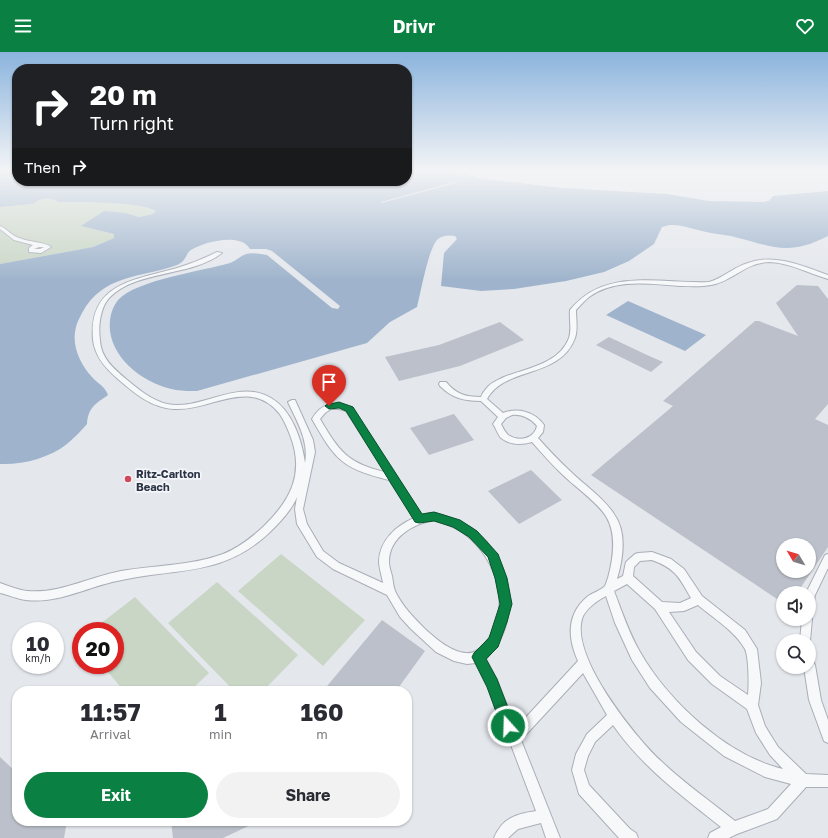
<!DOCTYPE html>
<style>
:root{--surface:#fff;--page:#f2f2f3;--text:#2b2b33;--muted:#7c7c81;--accent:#0b8043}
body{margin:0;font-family:"Golos Text",sans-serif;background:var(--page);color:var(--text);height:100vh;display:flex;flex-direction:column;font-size:15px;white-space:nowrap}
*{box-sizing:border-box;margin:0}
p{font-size:13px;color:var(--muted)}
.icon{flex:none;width:22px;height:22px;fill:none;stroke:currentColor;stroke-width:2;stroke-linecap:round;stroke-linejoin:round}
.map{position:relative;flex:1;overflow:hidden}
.drawer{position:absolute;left:12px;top:634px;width:400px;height:140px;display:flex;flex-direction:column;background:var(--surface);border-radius:16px;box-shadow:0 1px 3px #0004}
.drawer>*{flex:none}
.top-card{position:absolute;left:12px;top:12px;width:400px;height:122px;border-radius:16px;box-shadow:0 1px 3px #0004;background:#202124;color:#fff;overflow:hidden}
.needle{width:26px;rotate:308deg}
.buttons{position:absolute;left:776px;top:486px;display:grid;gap:8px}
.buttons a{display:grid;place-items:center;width:40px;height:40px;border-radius:50%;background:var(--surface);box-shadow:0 1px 3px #0004;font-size:20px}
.speed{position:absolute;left:12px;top:570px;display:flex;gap:8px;font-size:20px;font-weight:700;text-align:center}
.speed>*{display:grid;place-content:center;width:52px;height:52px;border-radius:50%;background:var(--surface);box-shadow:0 1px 3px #0004;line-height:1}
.speed small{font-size:10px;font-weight:400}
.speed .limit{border:6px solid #d22;background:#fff;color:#111}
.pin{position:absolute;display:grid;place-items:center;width:34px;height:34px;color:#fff;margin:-41px -17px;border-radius:50% 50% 50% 0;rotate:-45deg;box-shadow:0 0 4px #0007}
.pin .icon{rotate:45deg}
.me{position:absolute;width:44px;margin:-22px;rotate:340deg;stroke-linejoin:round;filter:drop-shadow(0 0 3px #0008)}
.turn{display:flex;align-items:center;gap:14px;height:84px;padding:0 12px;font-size:18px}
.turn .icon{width:52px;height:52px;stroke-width:2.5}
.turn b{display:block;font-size:28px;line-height:34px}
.then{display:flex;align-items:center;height:38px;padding:0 12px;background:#0003;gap:8px;font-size:15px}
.eta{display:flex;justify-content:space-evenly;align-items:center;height:68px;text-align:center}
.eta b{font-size:24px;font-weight:700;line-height:28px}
.primary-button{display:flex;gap:8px;margin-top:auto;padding:8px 12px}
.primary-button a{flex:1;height:46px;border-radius:24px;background:var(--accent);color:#fff;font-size:16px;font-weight:700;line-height:46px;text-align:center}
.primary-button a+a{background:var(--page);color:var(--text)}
header{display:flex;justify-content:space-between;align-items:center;height:52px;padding:0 12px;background:var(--accent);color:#fff;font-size:18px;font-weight:700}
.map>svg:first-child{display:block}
.green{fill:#c9d6c5}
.water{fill:#9fb4cc;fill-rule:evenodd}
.building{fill:#bbc0ca;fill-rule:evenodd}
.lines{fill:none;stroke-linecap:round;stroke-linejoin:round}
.lane-casing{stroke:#a9aeb7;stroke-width:2}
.lane{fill:#f7f8fa;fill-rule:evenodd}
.route{fill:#0b8043;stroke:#07532c}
.poi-dot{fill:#d1495b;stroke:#f4f6f9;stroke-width:1.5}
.labels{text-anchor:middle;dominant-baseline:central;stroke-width:3.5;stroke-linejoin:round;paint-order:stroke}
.poi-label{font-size:11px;font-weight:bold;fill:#2b3445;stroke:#f4f6f9;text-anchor:start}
</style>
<header><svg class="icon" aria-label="menu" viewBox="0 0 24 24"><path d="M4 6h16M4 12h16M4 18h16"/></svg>Drivr<svg class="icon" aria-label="heart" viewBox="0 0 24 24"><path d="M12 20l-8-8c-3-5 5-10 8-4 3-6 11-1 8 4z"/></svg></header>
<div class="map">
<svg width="828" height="786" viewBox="0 0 828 786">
<rect width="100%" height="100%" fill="#e4e7ec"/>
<path class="green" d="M49 146 58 150C83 150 135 148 156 159L153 162 139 165 126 161 82 174 114 182V186L93 195 0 212V155L33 152 37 149Z
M281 502 365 568 323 614 238 539Z
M217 530 298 603 263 639H234L168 571Z
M135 545 209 621 190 639H124L102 613H115V579H91Z"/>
<path class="water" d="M0 118H17V129H407V118H451L479 126 562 136 667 142 709 149 763 150 769 149 773 144 828 139V184C787 205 772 194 731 184 720 182 709 181 698 178 686 175 674 170 662 175L654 192 629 209 604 220 566 229 514 237 481 239 441 234 444 201 457 187 455 184C449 183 442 183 437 188 428 198 421 240 417 255L390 270 367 291 197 339C190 339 183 339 176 338 147 333 114 310 110 279 109 268 111 257 118 248 136 228 203 219 230 211 236 209 240 204 246 202 252 200 261 202 267 203L332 256 338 257 340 254 272 199 266 197H250C241 180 203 190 191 198 185 202 187 209 177 213 141 226 103 222 82 261 80 265 77 270 76 275 71 293 80 312 92 325 98 332 105 334 108 343 95 352 88 356 87 372 81 379 74 386 67 392 49 406 23 413 0 412V212L93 195 114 186V182L81 174 104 159 126 161 139 165 153 162 156 159C139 149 80 150 58 150 50 144 40 146 33 152L0 155ZM455 130H459L381 151V150Z
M628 249 706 283 685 299 606 263Z"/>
<path class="building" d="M797 233 818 234 828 247V352L815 367 828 373V495L797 541H783V551L591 423 673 354 663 349 755 269H759L798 284 776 251ZM783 493H809V519H783Z
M500 270 524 288 460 314 399 329 385 305 439 293Z
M609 285 647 303 663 310 651 320 596 293Z
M454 362 474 388 429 403 410 376Z
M531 418 562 448 519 472 488 439Z
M382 568 425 599 396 639H323Z
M0 705 17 721V769H67L64 786H0Z
M171 769H259L223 786H173Z"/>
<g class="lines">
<g class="lane-casing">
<path id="lane" d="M0 174C7 177 12 184 19 186 28 190 45 190 51 195L41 201 29 200V196L33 193 14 188 0 177ZM39 195H44L40 197H34Z
M217 200 222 201C191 225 137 218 110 245 100 255 98 275 100 288 101 306 113 316 126 327 138 337 151 348 167 352 202 359 237 326 271 346 292 358 302 388 305 411 309 388 297 370 288 350L292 348H295L313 388 315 400 303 457 307 472 323 499 339 511 383 531C382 524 379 516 379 509 380 488 396 474 414 466L389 428C342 416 336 409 312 367 322 350 334 350 352 355L422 463C434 459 440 462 451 466 509 485 529 564 486 607L497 628 516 676 578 609C568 587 566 563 587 545 592 541 600 539 605 534 606 532 607 528 608 526 613 507 617 484 607 466 599 451 575 435 563 423 552 413 542 401 532 390 522 393 510 393 501 386 498 383 496 376 493 372L498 365 481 349C464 349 452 346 440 334L439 332 440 330H446C456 342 465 345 481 345 482 342 484 339 486 337 490 331 498 328 504 325 527 316 559 312 569 286 572 277 569 267 570 258 605 215 660 232 709 230 723 226 734 215 748 211 775 201 803 214 828 223V227C808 221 790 211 770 210 746 210 733 229 711 233 701 235 690 234 680 234 650 232 615 226 589 245 584 249 580 254 576 258 576 267 578 277 575 286 560 327 505 314 487 347L503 361C518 355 535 360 544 373L543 380 538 386C548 397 559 409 570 419 584 433 603 445 614 462 627 480 623 507 617 527L623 524 626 510 635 502 638 501 652 500 671 507 684 517 702 544 745 578 757 597 761 631 758 653 765 674 778 695 806 722 828 723V735H806L777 767 737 782 729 786H708L710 781 721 775C682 744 642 715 613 673L595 690 588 704 584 718 589 733 630 777 636 781 638 786H619L579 742 572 718 576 702 587 682 607 663 583 621 521 688 560 786H546L541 771 518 777 508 786H494C502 766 516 762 536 759L511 693 509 692 507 688 508 686 488 635 476 611 467 612 454 609 436 600 411 577 400 565 387 543 333 517 317 505 297 472 295 457 297 445C291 459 280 470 270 480 222 526 175 515 117 529 87 535 58 552 26 548 17 547 9 543 0 541V531C9 534 18 538 27 539 60 542 89 525 121 519 155 513 190 514 223 502 238 496 251 486 263 475 291 448 305 421 290 383 287 375 284 368 279 361 248 325 211 359 174 357 152 356 134 341 118 327 106 317 95 305 93 288 88 229 138 228 180 215 193 211 205 206 217 200ZM331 357H339L346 359 385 420C347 411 339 399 320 367L325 361ZM512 363C522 362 530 366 537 374 534 387 519 390 508 383 505 380 503 376 501 372L506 366ZM434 468C445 472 457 475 466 483 498 508 513 560 484 592 479 598 474 602 466 601 451 600 436 587 425 577 414 566 402 554 395 539 393 534 393 529 392 524 391 520 389 515 389 510 389 485 413 472 434 468ZM652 508C676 517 679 525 691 546L680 551 662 550 633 524 634 515 640 509ZM627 532 655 557 688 608 712 632 747 657 756 681 770 703 783 717C727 704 668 649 640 600 629 581 622 560 614 539ZM606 544 615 571 632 608 650 636 681 670 724 704 765 725 791 732 768 757 735 769C710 749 684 731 661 709 634 684 571 605 582 567 585 557 597 549 606 544ZM698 553C713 566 735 579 745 597 749 606 749 633 748 643L720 624 696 600 669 560 684 559Z
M828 502V516L815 543 813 554 809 556V541H806L825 503Z
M809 563 812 567 810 589 809 592V589H800L802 567H809Z
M809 607 813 609 815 613 821 648 828 668V691L824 689 809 648 804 615H809Z"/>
</g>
<use href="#lane" class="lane"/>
</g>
<linearGradient id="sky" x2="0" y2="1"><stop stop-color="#8bb4dd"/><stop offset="0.52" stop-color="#f3f4f6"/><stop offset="1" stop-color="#f3f4f6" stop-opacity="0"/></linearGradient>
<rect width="828" height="228" fill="url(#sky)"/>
<path class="route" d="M339 350 353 355 422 462 434 460 460 468 477 479 498 502 507 526 512 552 507 570 498 595 486 607 497 627 515 674 513 679 508 681 503 679 487 635 472 605 474 601 489 586 500 552 495 526 488 505 469 485 453 475 434 469 419 471 415 470 346 359 339 356 329 357 325 354 326 353Z"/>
<circle class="poi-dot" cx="128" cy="427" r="4"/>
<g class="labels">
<g class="poi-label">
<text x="136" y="421">Ritz-Carlton<tspan x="136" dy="13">Beach</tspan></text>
</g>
</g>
</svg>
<div class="buttons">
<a><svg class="needle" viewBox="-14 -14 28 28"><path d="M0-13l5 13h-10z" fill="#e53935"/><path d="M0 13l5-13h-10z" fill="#7c7c81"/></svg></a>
<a><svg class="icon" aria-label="sound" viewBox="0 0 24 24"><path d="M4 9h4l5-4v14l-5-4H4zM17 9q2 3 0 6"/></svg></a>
<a><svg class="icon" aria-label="search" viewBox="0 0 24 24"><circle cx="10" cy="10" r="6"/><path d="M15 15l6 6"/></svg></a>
</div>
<div class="speed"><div>10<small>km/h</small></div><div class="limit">20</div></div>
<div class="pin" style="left:329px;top:354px;background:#d93025"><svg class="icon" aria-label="arrive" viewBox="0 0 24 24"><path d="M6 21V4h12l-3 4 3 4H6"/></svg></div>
<svg class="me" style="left:508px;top:674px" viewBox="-20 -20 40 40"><circle r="17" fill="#0b8043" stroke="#fff" stroke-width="3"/><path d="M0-11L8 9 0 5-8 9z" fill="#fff"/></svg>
<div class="top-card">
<div class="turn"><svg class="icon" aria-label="right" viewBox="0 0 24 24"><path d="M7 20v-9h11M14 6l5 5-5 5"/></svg><div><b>20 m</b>Turn right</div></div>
<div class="then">Then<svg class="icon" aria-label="right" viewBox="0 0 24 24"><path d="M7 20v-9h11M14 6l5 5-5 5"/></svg></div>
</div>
<section class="drawer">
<div class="eta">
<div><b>11:57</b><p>Arrival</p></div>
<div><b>1</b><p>min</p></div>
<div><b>160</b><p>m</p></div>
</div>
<div class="primary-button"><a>Exit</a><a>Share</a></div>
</section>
</div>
